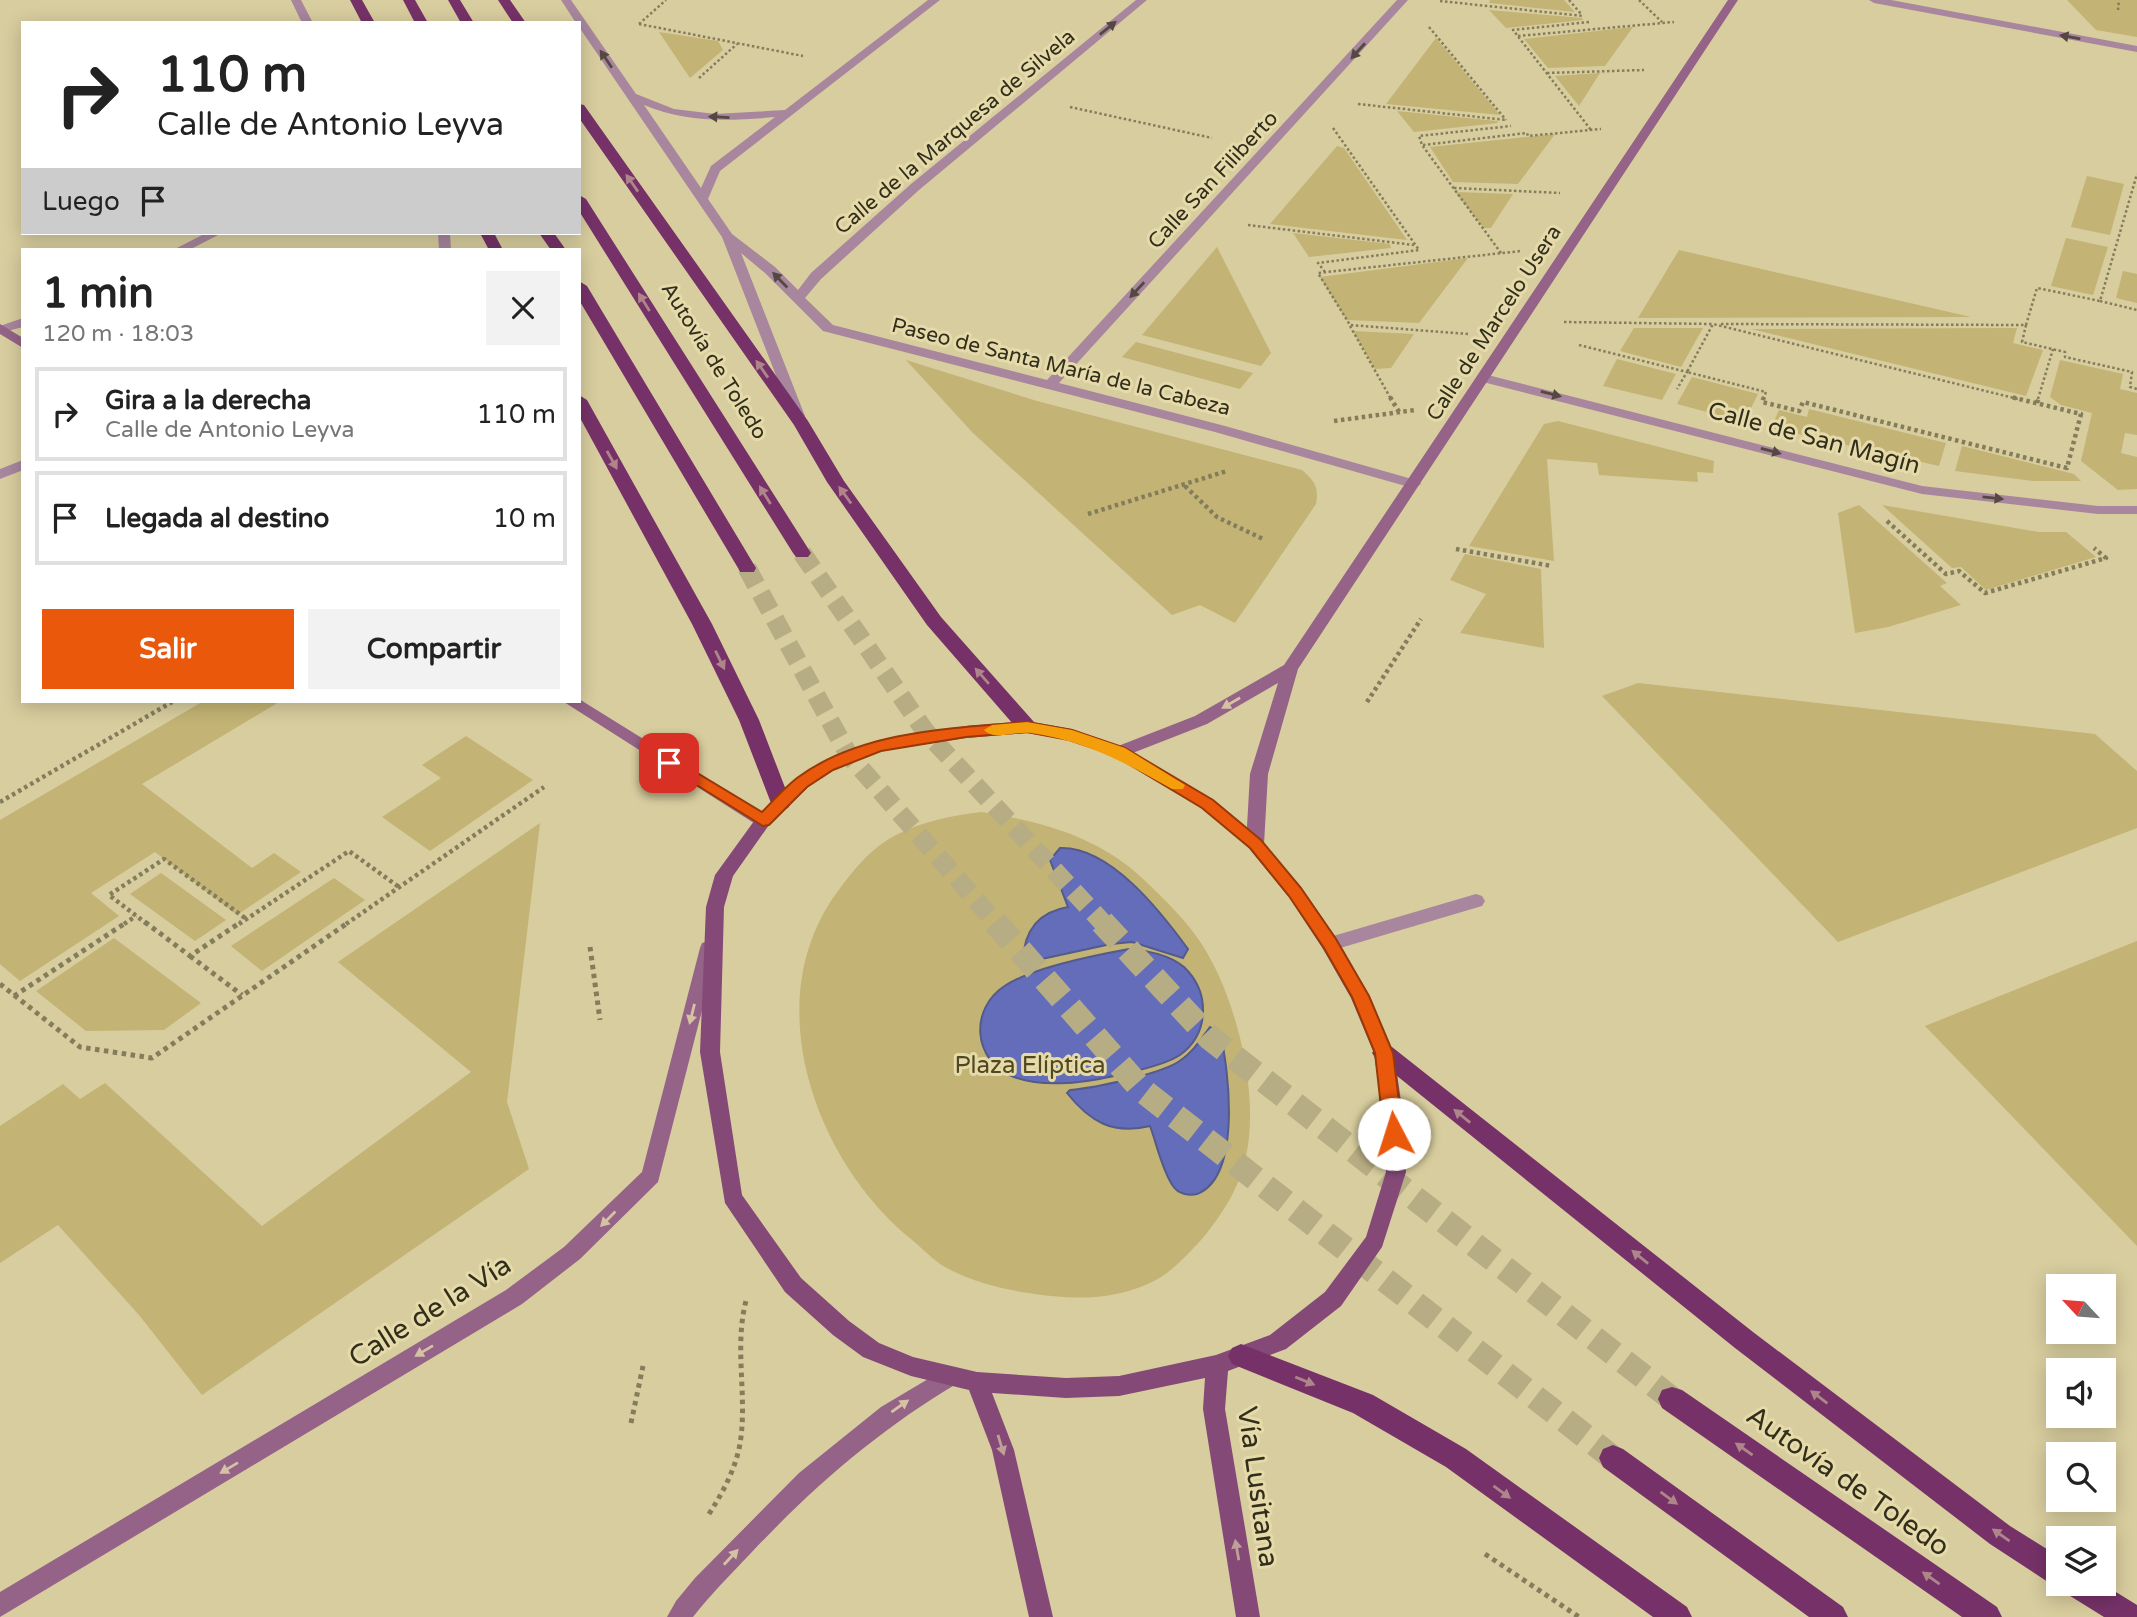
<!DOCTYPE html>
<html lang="es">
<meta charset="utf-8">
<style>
:root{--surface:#fff;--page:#f2f2f2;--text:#222;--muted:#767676;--line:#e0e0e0;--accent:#ea580c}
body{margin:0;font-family:"Varela Round",sans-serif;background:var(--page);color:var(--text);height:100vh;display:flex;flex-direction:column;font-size:26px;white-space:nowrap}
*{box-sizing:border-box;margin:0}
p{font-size:23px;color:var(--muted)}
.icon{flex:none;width:38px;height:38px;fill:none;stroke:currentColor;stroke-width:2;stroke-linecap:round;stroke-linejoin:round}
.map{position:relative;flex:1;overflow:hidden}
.drawer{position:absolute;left:21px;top:248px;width:560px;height:455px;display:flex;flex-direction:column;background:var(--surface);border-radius:0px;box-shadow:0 4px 18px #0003}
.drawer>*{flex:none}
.hud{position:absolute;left:21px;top:21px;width:560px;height:214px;border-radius:0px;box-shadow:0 4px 18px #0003;background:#fff;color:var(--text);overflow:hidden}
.needle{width:46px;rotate:296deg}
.buttons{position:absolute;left:2046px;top:1274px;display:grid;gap:14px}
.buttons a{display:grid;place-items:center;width:70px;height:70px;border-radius:0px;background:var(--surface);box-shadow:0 4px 18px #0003;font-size:35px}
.pin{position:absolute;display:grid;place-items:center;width:60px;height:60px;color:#fff;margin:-30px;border-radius:14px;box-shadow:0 4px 10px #0006}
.me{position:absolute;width:77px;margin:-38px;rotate:355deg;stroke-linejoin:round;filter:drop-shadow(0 0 5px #0008)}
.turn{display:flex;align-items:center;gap:24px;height:147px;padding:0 21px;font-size:32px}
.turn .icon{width:91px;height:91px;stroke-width:2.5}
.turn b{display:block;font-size:49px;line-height:60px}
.then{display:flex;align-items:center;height:66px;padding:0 21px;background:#0003;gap:14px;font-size:26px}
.round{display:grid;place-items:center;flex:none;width:74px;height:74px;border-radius:0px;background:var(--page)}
.headline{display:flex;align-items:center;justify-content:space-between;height:119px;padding:0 21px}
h1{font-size:42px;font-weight:800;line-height:52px}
.action{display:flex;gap:14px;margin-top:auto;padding:14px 21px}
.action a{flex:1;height:80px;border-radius:0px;background:var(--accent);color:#fff;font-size:28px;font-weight:800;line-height:80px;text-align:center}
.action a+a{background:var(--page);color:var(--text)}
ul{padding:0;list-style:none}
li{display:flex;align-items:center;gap:21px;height:94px;margin:0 14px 10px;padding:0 7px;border:4px solid var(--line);border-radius:0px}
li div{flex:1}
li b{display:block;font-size:26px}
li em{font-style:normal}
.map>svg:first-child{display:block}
.green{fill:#c3b374}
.water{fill:#636dba;stroke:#545a8a;stroke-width:2}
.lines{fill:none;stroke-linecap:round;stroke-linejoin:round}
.motorway-tunnel-far1{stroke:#b7ad84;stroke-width:19;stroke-dasharray:19 10;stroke-linecap:butt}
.motorway-tunnel{stroke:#b7ad84;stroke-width:25;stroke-dasharray:25 13;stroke-linecap:butt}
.path-far2{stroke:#847d5c;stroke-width:2.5;stroke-dasharray:2.5 2.5;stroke-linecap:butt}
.path-far1{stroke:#847d5c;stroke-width:4.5;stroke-dasharray:3.5 3.5;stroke-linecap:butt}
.path{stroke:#847d5c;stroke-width:5;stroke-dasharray:4.5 4.5;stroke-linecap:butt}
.service{fill:#a7869e;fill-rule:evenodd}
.minor{fill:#a7869e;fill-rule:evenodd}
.secondary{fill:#946387;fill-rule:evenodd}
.primary{fill:#844977;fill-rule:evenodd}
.motorway{fill:#763268;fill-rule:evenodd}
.oneway{fill:#554842}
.oneway2{fill:#ae8689}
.oneway3{fill:#d5c2a3}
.oneway4{fill:#bea096}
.route{fill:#ea580c;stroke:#983908;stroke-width:2}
.slow{fill:#f59e0b}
.labels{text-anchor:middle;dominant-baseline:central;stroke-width:6;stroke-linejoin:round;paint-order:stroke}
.far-street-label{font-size:21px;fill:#322e1b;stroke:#e5daaa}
.street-label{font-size:24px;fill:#322e1b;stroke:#e5daaa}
.park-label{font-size:24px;fill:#51481f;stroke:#e5daaa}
.near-street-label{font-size:28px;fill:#322e1b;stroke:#e5daaa}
</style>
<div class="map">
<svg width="2137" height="1617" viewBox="0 0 2137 1617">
<rect width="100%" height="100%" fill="#d8cd9e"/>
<path class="green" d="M1490 0H1564L1575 12 1489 3Z
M2067 0H2137V37L2096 30Z
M1489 10 1582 18 1583 20 1506 28Z
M1633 27 1605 66 1548 68 1524 39Z
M659 32 718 41 723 50 690 78Z
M1436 38 1500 115 1386 104Z
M1600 73 1579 106 1555 76Z
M1397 111 1497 121 1498 123 1414 132Z
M1555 134 1518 184 1453 182 1430 147Z
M1337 146 1344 148 1407 240 1270 224Z
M2087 176 2124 184 2110 235 2071 227Z
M1455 192 1513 194 1491 228H1484Z
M1293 233 1390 244 1391 248 1309 257Z
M2066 238 2108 247 2093 295 2051 286Z
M1217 247 1271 353 1261 366 1142 335Z
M1679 250 1971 317 1638 318Z
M1468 258 1419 323 1347 320 1320 277Z
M2123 271 2137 274V303L2116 298Z
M1634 328H1703L1681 367 1620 351Z
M2017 328 2013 343 2043 350 2026 396 1751 329Z
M1353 331 1414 334 1391 368 1375 369Z
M1136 342 1253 373 1240 389 1122 357Z
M1617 359 1676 374 1662 400 1603 386Z
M906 360 1037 401 1302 470C1315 481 1319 488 1316 504L1235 623 1200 605 1172 615 973 433Z
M2060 360 2123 374 2120 389 2137 393V435L2125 433 2121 453 2137 457V489L2118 490 2081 461 2092 413 2061 405 2050 397Z
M1692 377 1758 394 1744 422 1677 404Z
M1809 409 1946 443 1939 466 1771 428 1779 410 1807 417Z
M1558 421 1714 461 1713 473 1697 472 1698 482 1599 475 1597 463 1547 459 1554 561 1469 546 1544 424Z
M1962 446 2074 474 2081 481H2033L1955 471Z
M1859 505 1947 583 1940 586 1961 605 1888 627 1855 633 1838 513Z
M1882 505 2039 532H2066L2096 557 1986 590 1961 567 1952 568Z
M1465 554 1541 569 1544 648 1460 633 1486 594 1450 580Z
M1638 683 2095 734 2137 771V828L1838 942 1602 696Z
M202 702H279L142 784 252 868 274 853 301 872 237 915 155 852 91 893 119 916 20 981 0 964V820Z
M466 736 533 780 430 851 382 817 441 778 422 765Z
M981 812C1039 821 1097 836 1142 878 1162 897 1186 920 1201 943 1236 996 1260 1093 1246 1156 1240 1187 1222 1215 1202 1239 1187 1255 1171 1273 1152 1282 1113 1301 1071 1300 1029 1293 1001 1289 970 1281 945 1267 933 1260 922 1248 911 1239 814 1160 757 999 838 891 854 869 872 847 896 835 923 821 951 816 981 812Z
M540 823 507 1102 529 1169 202 1395 139 1315 58 1225 0 1263V1126L63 1084 80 1099 105 1083 262 1226 471 1072 338 962Z
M161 873 226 920 195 941 130 894Z
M334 878 365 900 262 971 231 946Z
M114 938 201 1003 164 1030 86 1031 36 991Z
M2137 941V1246L1925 1026Z"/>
<path class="water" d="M1060 848C1110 846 1161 912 1188 949L1183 958 1132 942 1111 944 1028 962 1023 961C1024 931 1038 912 1068 907L1050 860Z
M1129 949C1146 950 1170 955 1184 967 1210 992 1210 1033 1180 1055 1161 1068 1091 1082 1067 1083 1050 1084 1030 1083 1014 1077 972 1061 969 1008 1006 985 1034 967 1096 955 1129 949Z
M1210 1027 1220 1033C1229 1069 1242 1177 1197 1194 1189 1196 1178 1194 1173 1186 1162 1170 1157 1145 1150 1126 1113 1135 1090 1122 1067 1093L1070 1090C1093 1088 1163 1074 1181 1060 1193 1052 1201 1039 1210 1027Z"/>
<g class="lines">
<path class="motorway-tunnel-far1" d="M802 553 925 731 1104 924
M747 568 848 754 997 924"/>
<path class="motorway-tunnel" d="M995 922 1142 1090 1613 1458
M1102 922 1210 1038 1672 1399"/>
<path class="path-far2" d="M1569 0 1582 15
M1639 0 1662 22
M1440 1 1583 16
M2118 10 2119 0
M1589 22 1513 30 1591 130
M639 24 803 56
M639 24 666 0
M1429 27 1506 120
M1518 36 1674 22
M1547 73 1644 70
M699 78 737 44
M1358 104 1506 120
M1070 107 1212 138
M1333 128 1419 250
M1423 145 1527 133 1528 136 1601 129
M1454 188 1560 193
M1248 225 1414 245
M1501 253 1422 145 1419 136 1511 126
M1325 272 1318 263 1419 250
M2100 301 2137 310
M1564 322 1713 324
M1721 324 2026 325 2037 288 2100 301 2137 174
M2026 325 2022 342 2065 352V357L2132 372 2130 387 2137 389
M1350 326 1391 399
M1468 334 1350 325 1318 273 1521 251
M1579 345 1687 372 1677 389
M1763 399 1766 392 1687 372 1713 324 2018 399
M2038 399 2053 349"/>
<path class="path-far1" d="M1390 397 1399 412
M1764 397 1762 402 1799 411 1803 402 2067 468 2081 414 2011 397
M2037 403 2039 397
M1334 421 1415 410
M1185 486 1217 517 1265 540
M1088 514 1227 471
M1887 521 1946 574 1959 571 1985 593 2106 558 2094 548
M1456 549 1552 566
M1367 702 1421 619
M0 802 172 702
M124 924 136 916
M147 924 109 895 164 859 245 918
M239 924 349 851 399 887
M346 924 544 787"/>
<path class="path" d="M145 922 190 956 241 922
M590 947 600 1020
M190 956 242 995
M0 984 80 1047 152 1058 349 922
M14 996 127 922
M631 1423 643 1366
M709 1514C723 1492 735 1470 740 1444 748 1395 733 1346 747 1297
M1485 1554 1579 1617"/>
<path class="service" d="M438 233H450L451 250H439Z
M1476 894 1482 896 1485 901 1482 906 1330 951 1323 949 1321 944 1323 939Z"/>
<path class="minor" d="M291 0H301L313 23H302Z
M561 0H571L636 94 674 109 715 114 785 110 928 0H940L720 171 708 199 732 234 775 267 798 290 811 273 911 184 1136 0H1147L919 190 821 279 805 298 833 325 1047 380 1397 0H1408L1059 383 1225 426 1419 481 1421 484 1414 488 1409 487 1215 432 823 331 765 273 741 253 805 416 798 420 793 419 722 237 579 27V23H576ZM644 105C686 123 729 121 775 117L711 166 701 188Z
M1869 0H1891L2137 46V52L1874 3Z
M206 233H222L189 250H173Z
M23 318V327L0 333V326Z
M1484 374 1922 486 2098 506H2137V514H2098L1922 494 1479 381 1477 378Z
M23 460V470L0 479V469Z"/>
<path class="secondary" d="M1728 0H1738L1298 669 1268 774 1264 844 1261 848H1249L1246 844 1250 774 1278 683 1207 724 1125 756H1113L1110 752 1113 748 1195 716 1284 665Z
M0 324 23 338V348L0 334Z
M579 699 769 817 772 821 769 825H757L564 702H579Z
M709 941 716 943 718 948 658 1182 580 1259 522 1304 0 1617V1592L506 1290 564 1247 642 1172 700 948 702 943Z
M950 1366 958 1369 961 1376 958 1383C880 1429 813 1487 751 1553 731 1574 711 1594 693 1617H667L676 1601 695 1578 799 1473 881 1407Z"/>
<path class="primary" d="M1027 721 1072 729 1125 748 1214 800 1261 840 1301 887 1337 939 1370 997 1394 1053 1403 1115 1406 1172 1382 1247 1341 1306 1286 1349 1228 1371 1225 1409 1260 1617H1236L1203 1409 1205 1378 1119 1396 1066 1398 992 1393 1014 1450 1053 1617H1029L992 1450 969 1390 911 1376 863 1357 833 1335 785 1292 725 1203 700 1052 706 907 715 875 757 817 796 779 822 762 878 740 966 726ZM1027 733 1069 740 1113 756 1202 808 1249 848 1289 897 1323 949 1351 998 1374 1053 1383 1115 1386 1172 1366 1237 1325 1292 1270 1335 1216 1355 1119 1376 1066 1378 977 1372 913 1357 879 1343 849 1321 801 1278 742 1195 720 1052 724 907 733 876 769 825 808 787 834 770 881 751 966 738Z"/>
<path class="motorway" d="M350 0H362L375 23H362Z
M403 0H415L428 23H415Z
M448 0H460L474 23H461Z
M498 0H510L526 23H513Z
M579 104 584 105 808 421 844 481 941 617 1034 722 1037 727 1034 732H1020L927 625 827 482 794 425 579 118Z
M579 195 586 199 811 553 808 557H796L793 553 579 211Z
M480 233H494L503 250H489Z
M539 233H554L566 250H551Z
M579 281 587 286 756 568 754 572H740L738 568 579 300Z
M579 395 587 400 712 624 759 720 791 803 788 808 781 810 774 808 771 803 739 720 692 624 579 416Z
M1384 1044 1392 1047 1753 1332 2010 1526 2058 1556V1584H2103L2137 1605V1617H2104L2067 1594 2063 1584 2058 1586 2048 1582 1990 1544 1735 1348 1376 1059 1372 1053 1376 1047Z
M1241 1344 1373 1395 1466 1449 1687 1607 1692 1617H1653L1446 1467 1353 1413 1232 1364 1228 1356 1232 1348Z
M1672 1387 1682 1390 1997 1607 2002 1617H1962L1662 1408 1658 1399 1662 1390Z
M1613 1445 1623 1449 1843 1607 1848 1617H1809L1603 1467 1599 1458 1603 1449Z"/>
</g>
<defs><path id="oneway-solid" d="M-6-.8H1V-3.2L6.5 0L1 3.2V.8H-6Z" transform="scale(1.75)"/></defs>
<g class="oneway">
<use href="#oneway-solid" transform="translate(1108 28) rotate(-39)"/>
<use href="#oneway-solid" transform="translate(2070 37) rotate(-170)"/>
<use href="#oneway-solid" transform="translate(1358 51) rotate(132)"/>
<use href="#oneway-solid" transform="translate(606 59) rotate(-124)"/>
<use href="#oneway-solid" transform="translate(719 117) rotate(-177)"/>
<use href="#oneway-solid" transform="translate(780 280) rotate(-134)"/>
<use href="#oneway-solid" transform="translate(1137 290) rotate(133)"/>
<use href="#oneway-solid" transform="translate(1551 394) rotate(14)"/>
<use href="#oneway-solid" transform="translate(1771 451) rotate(15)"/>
<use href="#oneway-solid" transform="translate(1993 498) rotate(6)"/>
</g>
<g class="oneway2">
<use href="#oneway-solid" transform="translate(632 183) rotate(-125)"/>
<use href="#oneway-solid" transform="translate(644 302) rotate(-122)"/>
<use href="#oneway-solid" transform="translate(762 369) rotate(-125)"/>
<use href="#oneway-solid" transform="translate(612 460) rotate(61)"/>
<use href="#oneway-solid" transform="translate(765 495) rotate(-122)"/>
<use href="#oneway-solid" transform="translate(845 495) rotate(-126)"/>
<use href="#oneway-solid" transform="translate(720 660) rotate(64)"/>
<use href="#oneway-solid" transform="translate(982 676) rotate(-131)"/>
<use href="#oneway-solid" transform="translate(1462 1116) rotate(-141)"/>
<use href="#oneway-solid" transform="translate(1640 1257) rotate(-141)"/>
<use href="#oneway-solid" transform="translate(1305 1381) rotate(22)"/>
<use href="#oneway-solid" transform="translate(1819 1397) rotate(-143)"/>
<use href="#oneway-solid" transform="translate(1744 1449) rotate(-145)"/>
<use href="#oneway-solid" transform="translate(1502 1492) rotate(36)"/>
<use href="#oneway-solid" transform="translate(1669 1498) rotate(36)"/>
<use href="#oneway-solid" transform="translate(2001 1535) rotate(-145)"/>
<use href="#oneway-solid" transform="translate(1931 1578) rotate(-145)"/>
</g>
<g class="oneway3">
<use href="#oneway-solid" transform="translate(1231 703) rotate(150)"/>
<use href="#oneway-solid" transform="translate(692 1014) rotate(104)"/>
<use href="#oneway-solid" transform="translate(608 1219) rotate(135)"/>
<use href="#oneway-solid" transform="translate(424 1351) rotate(149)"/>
<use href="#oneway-solid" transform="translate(900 1406) rotate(-35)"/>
<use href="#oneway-solid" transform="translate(229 1468) rotate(149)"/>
<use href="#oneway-solid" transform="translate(731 1557) rotate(-47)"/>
</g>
<g class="oneway4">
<use href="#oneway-solid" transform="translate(1001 1445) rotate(73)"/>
<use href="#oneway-solid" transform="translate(1237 1550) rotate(-100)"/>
</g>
<path class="route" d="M1027 722 1072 730 1125 748 1213 800 1261 840 1301 888 1336 939 1369 996 1393 1053 1403 1134 1400 1139 1394 1141 1387 1139 1384 1134 1375 1053 1352 997 1324 948 1289 896 1250 848 1202 808 1114 755 1069 740 1027 732 966 737 881 751 833 770 807 787 769 825 763 826 661 763 663 759H674L762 812C773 801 784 788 797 778 860 731 951 728 1027 722Z"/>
<path class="slow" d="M1027 722 1072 730 1125 748 1185 785 1183 789H1172C1124 762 1086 741 1031 733 1017 731 994 741 984 730L992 725Z"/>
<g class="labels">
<g class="far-street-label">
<text transform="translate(955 132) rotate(-40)">Calle de la Marquesa de Silvela</text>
<text transform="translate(1213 180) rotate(-47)">Calle San Filiberto</text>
<text transform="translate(1494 323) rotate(-57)">Calle de Marcelo Usera</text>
<text transform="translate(714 361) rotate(58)">Autovía de Toledo</text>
<text transform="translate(1061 367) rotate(14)">Paseo de Santa María de la Cabeza</text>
</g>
<g class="street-label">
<text transform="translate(1814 438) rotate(15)">Calle de San Magín</text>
</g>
<g class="park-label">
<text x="1030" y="1065">Plaza Elíptica</text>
</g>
<g class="near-street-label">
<text transform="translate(430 1311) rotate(-32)">Calle de la Vía</text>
<text transform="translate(1848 1481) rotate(35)">Autovía de Toledo</text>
<text transform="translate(1258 1487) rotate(82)">Vía Lusitana</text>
</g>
</g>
</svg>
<div class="buttons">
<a><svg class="needle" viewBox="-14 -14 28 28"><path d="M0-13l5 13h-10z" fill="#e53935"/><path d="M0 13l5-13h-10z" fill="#767676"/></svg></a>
<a><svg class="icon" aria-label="sound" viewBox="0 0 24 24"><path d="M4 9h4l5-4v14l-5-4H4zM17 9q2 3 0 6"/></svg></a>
<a><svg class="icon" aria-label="search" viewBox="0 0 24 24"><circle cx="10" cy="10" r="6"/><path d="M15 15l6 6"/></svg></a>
<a><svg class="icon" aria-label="layers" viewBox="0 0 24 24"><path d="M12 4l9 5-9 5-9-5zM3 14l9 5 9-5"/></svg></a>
</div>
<div class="pin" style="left:669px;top:763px;background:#d93025"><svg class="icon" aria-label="arrive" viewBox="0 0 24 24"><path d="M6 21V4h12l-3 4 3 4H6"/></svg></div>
<svg class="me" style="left:1394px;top:1134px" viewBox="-20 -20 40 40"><circle r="19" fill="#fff"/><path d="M0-13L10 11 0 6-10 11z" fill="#ea580c"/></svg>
<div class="hud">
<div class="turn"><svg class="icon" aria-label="right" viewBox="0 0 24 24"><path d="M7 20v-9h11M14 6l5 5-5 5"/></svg><div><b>110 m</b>Calle de Antonio Leyva</div></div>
<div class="then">Luego<svg class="icon" aria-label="arrive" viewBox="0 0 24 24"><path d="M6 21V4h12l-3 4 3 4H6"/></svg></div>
</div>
<section class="drawer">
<div class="headline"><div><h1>1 min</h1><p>120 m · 18:03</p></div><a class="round"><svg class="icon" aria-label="close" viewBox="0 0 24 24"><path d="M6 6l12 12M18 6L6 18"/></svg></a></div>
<ul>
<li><svg class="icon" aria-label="right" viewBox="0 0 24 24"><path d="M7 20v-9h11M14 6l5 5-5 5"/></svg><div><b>Gira a la derecha</b><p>Calle de Antonio Leyva</p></div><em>110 m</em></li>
<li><svg class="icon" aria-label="arrive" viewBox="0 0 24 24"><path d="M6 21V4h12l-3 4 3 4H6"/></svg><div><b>Llegada al destino</b></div><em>10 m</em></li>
</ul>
<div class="action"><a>Salir</a><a>Compartir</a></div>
</section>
</div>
